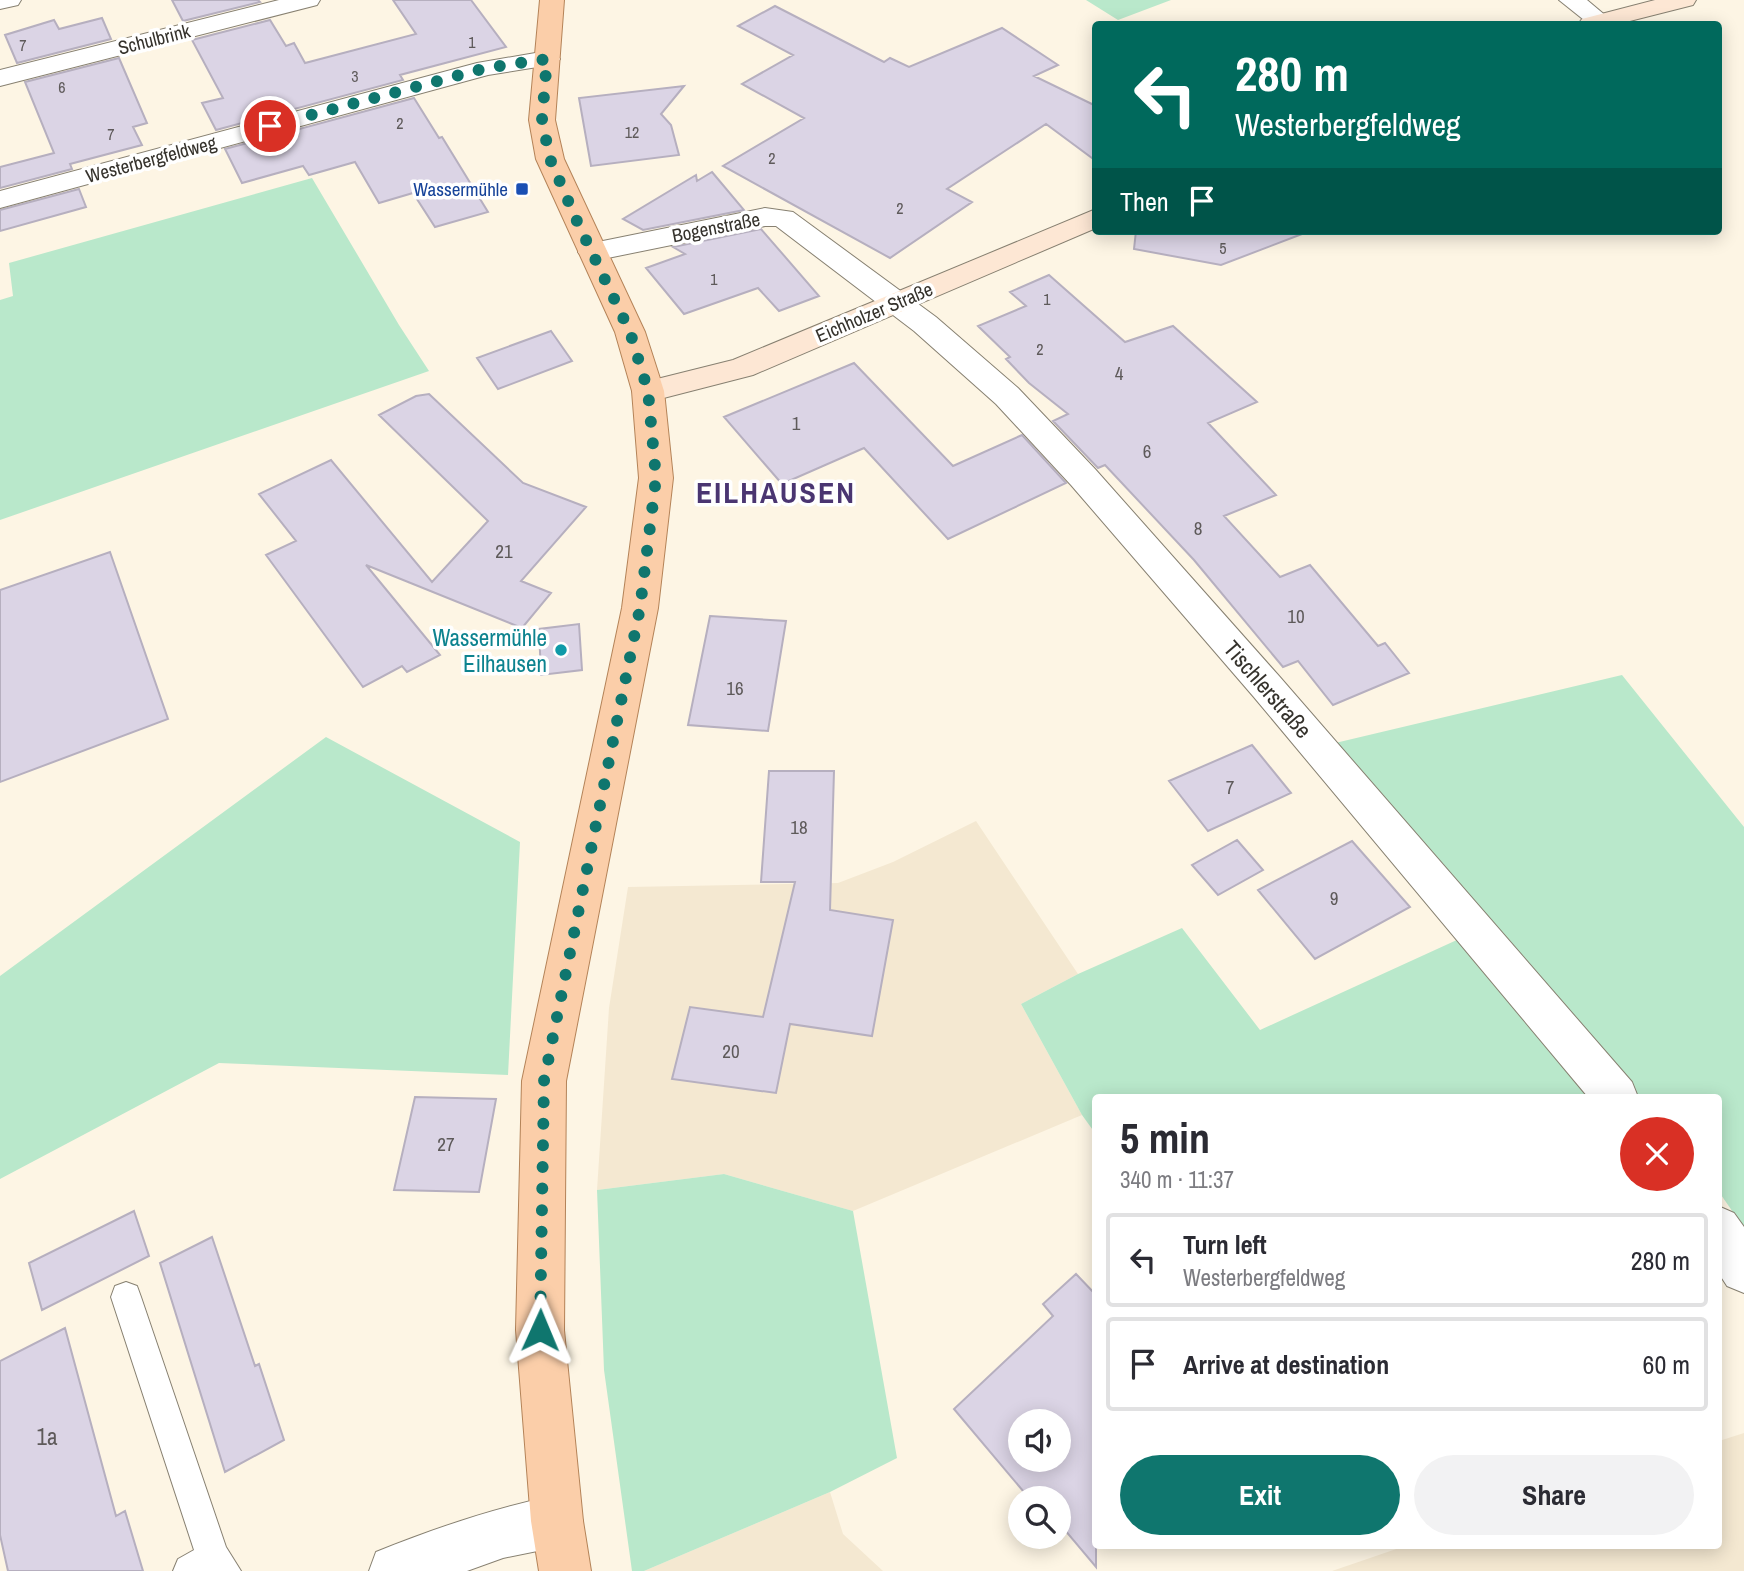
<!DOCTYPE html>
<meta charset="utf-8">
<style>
:root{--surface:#fff;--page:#f2f2f3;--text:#2b2b33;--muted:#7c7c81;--line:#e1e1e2;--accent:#0f766e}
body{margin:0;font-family:"Archivo Narrow",sans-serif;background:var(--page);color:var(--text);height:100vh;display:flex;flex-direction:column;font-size:26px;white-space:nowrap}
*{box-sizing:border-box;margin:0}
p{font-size:23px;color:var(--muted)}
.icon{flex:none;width:38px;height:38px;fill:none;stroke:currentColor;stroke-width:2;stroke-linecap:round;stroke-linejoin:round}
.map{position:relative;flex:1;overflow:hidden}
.panel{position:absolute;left:1092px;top:1094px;width:630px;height:455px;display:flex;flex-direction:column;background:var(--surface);border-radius:7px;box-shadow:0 4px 18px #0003}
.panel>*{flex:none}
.guide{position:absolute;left:1092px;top:21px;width:630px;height:214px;border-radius:7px;box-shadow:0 4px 18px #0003;background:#00695c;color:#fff;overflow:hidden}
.tools{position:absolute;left:1008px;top:1409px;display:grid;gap:14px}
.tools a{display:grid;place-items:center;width:63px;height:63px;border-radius:50%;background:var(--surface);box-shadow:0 4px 18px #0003;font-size:35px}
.pin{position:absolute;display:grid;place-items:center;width:60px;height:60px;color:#fff;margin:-30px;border:4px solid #fff;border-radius:50%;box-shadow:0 2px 7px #0007}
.me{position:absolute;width:77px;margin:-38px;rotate:1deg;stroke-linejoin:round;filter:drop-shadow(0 0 5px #0008)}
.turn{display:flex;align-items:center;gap:24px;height:147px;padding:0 28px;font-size:32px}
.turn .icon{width:91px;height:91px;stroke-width:2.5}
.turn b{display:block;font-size:49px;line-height:60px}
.then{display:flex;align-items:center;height:66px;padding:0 28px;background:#0003;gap:14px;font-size:26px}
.round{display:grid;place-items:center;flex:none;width:74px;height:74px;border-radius:37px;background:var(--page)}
.head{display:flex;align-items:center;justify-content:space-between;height:119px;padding:0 28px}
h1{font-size:42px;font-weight:800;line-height:52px}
.action{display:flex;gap:14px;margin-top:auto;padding:14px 28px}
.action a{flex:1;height:80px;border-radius:42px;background:var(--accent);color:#fff;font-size:28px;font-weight:800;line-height:80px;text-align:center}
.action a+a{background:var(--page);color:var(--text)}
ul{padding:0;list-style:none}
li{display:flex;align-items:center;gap:21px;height:94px;margin:0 14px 10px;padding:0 14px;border:4px solid var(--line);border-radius:7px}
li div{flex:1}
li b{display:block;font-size:26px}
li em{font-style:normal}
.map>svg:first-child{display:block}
.built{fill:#f4e8d1}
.green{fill:#b9e8cb}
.building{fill:#dbd4e5;stroke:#b6afbf;stroke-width:2;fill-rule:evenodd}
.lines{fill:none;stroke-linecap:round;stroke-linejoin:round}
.lane-casing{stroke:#878071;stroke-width:2}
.street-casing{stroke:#878071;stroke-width:2}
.secondary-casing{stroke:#878071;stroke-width:2}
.primary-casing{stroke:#b48358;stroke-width:2}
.lane{fill:#fff;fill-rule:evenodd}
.street{fill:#fff;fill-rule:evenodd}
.secondary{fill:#fde7d4;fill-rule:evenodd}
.primary{fill:#fbcea9;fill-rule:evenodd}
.route{stroke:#0f766e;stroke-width:12;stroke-dasharray:0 21.6}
.transit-dot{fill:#1a4fb4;stroke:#fff;stroke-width:2.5}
.culture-dot{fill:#0f9aa8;stroke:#fff;stroke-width:2.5}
.labels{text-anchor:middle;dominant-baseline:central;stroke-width:7;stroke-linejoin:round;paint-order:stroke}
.far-number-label{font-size:16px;fill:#5e5a5a}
.far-street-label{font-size:19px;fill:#35322c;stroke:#fff}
.far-transit-label{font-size:19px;fill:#164399;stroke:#fff;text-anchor:end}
.number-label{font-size:19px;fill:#5e5a5a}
.culture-label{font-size:23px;fill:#0d838f;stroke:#fff;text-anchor:end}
.street-label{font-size:23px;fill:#35322c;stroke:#fff}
.near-number-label{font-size:23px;fill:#5e5a5a}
.district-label{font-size:30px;font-weight:bold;letter-spacing:2px;fill:#4a3571;stroke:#fff}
</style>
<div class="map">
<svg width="1744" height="1571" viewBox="0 0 1744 1571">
<rect width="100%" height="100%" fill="#fdf5e4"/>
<path class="built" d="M976 821 1078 974 1021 1004 1082 1115 853 1211 724 1174 597 1190 609 1008 628 887 838 883 893 862Z
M1744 1433V1571H1332L1408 1545H1718L1719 1441Z
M830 1492 843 1534 883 1571H644Z"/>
<path class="green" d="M1086 0H1171L1118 20Z
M312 178 399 325 429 371 0 520V300L13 296 9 263Z
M1622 675 1744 827V1228L1719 1192 1718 1097H1637L1331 744Z
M326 737 520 842 508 1075 219 1063 0 1179V976Z
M1182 928 1260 1030 1459 939 1594 1097H1096L1095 1133 1082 1115 1021 1004 1078 974Z
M724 1174 853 1211 897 1458 830 1492 644 1571H632L604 1370 597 1190Z"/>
<path class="building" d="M172 0H258L260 2 183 21Z
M393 0H471L506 47 400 75 403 80 216 130 202 103 223 98 192 40 270 20 286 46 294 43 305 63 416 34Z
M775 6 884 62 890 58 909 67 1002 28 1058 65 1034 76 1096 106V161L1046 124 947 189 972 202 890 258 723 166 804 118 742 84 793 55 738 26Z
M102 18 111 39 17 63 5 35 54 20 59 29Z
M119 58 147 123 133 127 142 145 70 164 72 169 0 188V167L54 153 25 82Z
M684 86 661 114 671 125 679 155 591 166 579 98Z
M414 98 439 138 442 137 488 212 435 227 413 193 379 203 355 162 309 175 303 166 242 183 225 149Z
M712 172 744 210 643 230 623 219 696 175 697 181Z
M79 189 86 207 0 231V210Z
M761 229 819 296 779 311 758 288 684 314 646 268 685 254 673 247Z
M1136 231H1302V234L1221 265 1134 249Z
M1049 275 1125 342 1173 326 1257 402 1208 423 1276 495 1224 516 1280 577 1310 565 1378 646 1385 643 1409 673 1333 705 1298 661 1283 667 1194 560 1105 465 1098 468 1053 421 1068 414 1029 383 1006 359 1010 357 978 326 1026 306 1010 292Z
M551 331 572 361 498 389 477 358Z
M854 363 953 466 1022 435 1066 483 948 539 864 448 782 484 724 417Z
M429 394 523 483 586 507 521 581 551 593 522 628 366 565 440 655 407 672 402 666 363 687 266 555 296 541 259 494 331 460 432 582 488 521 379 415 416 396Z
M110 552 168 719 0 782V590Z
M710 616 786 621 768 731 688 725Z
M579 624 582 670 541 675 539 629Z
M1252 745 1291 793 1208 831 1169 781Z
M769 771H834L830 910 893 920 872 1036 790 1024 776 1093 672 1079 690 1007 763 1017 795 882H761Z
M1237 840 1263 870 1218 895 1192 865Z
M1352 841 1410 907 1315 959 1258 890Z
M415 1097 496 1099 479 1192 394 1190Z
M134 1211 149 1256 42 1310 29 1263Z
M212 1237 255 1366 259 1364 284 1440 225 1472 160 1263Z
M1076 1274 1096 1295V1567L1059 1523V1498H1029L954 1409 1053 1316 1043 1304ZM1020 1421H1059V1460H1020Z
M65 1328 116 1516 125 1511 143 1571H8L0 1535V1361Z"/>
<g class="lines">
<g class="lane-casing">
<path id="lane" d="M126 1282 137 1286 141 1297 226 1547 241 1571H173L178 1559 194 1550 111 1297 115 1286Z"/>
</g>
<g class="street-casing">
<path id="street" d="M0 0H21L18 5 0 9Z
M279 0H320L317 5 0 86V70Z
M1559 0H1587L1612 21 1610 24H1589Z
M547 51 556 54 560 59 556 64 488 75 0 208V191L477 63Z
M765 208 793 212 936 317 1018 388 1095 469 1279 676 1632 1082 1638 1097H1588L1253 696 1071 485 996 404 914 331 776 226H765L593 261 583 258 578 252 583 246 593 243Z
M1718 1206 1734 1213 1744 1227V1293L1727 1286 1718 1272Z
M557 1495 575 1503 583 1521 575 1539 557 1547 503 1558 467 1571H369L376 1552C435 1528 495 1508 557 1495Z"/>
</g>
<g class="secondary-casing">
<path id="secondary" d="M1655 0H1696L1693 5 1618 24H1578L1582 19Z
M1096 209V228L753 375 648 402 637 398 632 391 637 384 733 360Z"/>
</g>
<g class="primary-casing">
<path id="primary" d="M540 0H564L555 120 564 159 645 332 664 391 673 478 658 608 566 1081 564 1330 583 1521 591 1571H539L531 1521 516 1330 522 1081 622 608 639 478 632 391 615 332 536 159 529 120Z"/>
</g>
<use href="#lane" class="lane"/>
<use href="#street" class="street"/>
<use href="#secondary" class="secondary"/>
<use href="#primary" class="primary"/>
</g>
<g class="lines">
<path class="route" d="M270 126 486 68 547 59 542 120 550 159 576 219 630 332 648 391 656 478 640 608 544 1081 540 1330"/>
</g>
<rect class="transit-dot" x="515" y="182" width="14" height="14" rx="3.5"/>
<circle class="culture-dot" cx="561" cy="650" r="7"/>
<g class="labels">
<g class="far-number-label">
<text x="472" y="42">1</text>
<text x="23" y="45">7</text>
<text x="355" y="76">3</text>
<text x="62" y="87">6</text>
<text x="400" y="123">2</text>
<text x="632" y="132">12</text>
<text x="111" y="134">7</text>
<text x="772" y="158">2</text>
<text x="900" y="208">2</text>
<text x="1223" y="248">5</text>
<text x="714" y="279">1</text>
<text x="1047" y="299">1</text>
<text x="1040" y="349">2</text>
</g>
<g class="far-street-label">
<text transform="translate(154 39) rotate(-14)">Schulbrink</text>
<text transform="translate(151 159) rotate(-15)">Westerbergfeldweg</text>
<text transform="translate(716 227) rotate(-11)">Bogenstraße</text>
<text transform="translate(874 312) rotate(-23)">Eichholzer Straße</text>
</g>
<g class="far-transit-label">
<text x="508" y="189">Wassermühle</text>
</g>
<g class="number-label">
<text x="1119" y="373">4</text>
<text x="796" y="423">1</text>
<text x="1147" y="451">6</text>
<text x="1198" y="528">8</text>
<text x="504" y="551">21</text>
<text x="1296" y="616">10</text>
<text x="735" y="688">16</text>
<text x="1230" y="787">7</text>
<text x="799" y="827">18</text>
<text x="1334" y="898">9</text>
<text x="731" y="1051">20</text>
<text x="446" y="1144">27</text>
</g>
<g class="culture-label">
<text x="547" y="637">Wassermühle<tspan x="547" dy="26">Eilhausen</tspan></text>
</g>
<g class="street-label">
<text transform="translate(1268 689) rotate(49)">Tischlerstraße</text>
</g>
<g class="near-number-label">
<text x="47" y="1436">1a</text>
</g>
<g class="district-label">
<text x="776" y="492">EILHAUSEN</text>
</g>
</g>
</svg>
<div class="tools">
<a><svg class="icon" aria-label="sound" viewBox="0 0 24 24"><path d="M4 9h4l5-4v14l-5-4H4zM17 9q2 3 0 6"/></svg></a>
<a><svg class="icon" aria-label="search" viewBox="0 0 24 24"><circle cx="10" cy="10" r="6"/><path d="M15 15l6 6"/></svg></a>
</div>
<div class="pin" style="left:270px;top:126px;background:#d93025"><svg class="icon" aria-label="arrive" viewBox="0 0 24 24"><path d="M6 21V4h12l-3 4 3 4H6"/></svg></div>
<svg class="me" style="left:540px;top:1330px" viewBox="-20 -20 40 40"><path d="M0-17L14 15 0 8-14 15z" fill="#0f766e" stroke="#fff" stroke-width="4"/></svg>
<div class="guide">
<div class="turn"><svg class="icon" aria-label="left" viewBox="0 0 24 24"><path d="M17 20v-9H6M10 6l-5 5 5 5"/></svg><div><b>280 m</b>Westerbergfeldweg</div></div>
<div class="then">Then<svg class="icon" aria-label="arrive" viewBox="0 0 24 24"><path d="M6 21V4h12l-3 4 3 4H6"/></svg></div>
</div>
<section class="panel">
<div class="head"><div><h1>5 min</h1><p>340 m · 11:37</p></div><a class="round" style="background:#d93025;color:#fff"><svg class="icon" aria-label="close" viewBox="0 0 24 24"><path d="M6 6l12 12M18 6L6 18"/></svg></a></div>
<ul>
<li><svg class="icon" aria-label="left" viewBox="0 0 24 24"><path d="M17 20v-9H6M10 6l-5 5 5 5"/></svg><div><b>Turn left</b><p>Westerbergfeldweg</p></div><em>280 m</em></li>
<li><svg class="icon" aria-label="arrive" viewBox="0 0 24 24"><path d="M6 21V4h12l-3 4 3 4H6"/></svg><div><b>Arrive at destination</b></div><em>60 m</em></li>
</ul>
<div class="action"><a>Exit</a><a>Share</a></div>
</section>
</div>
